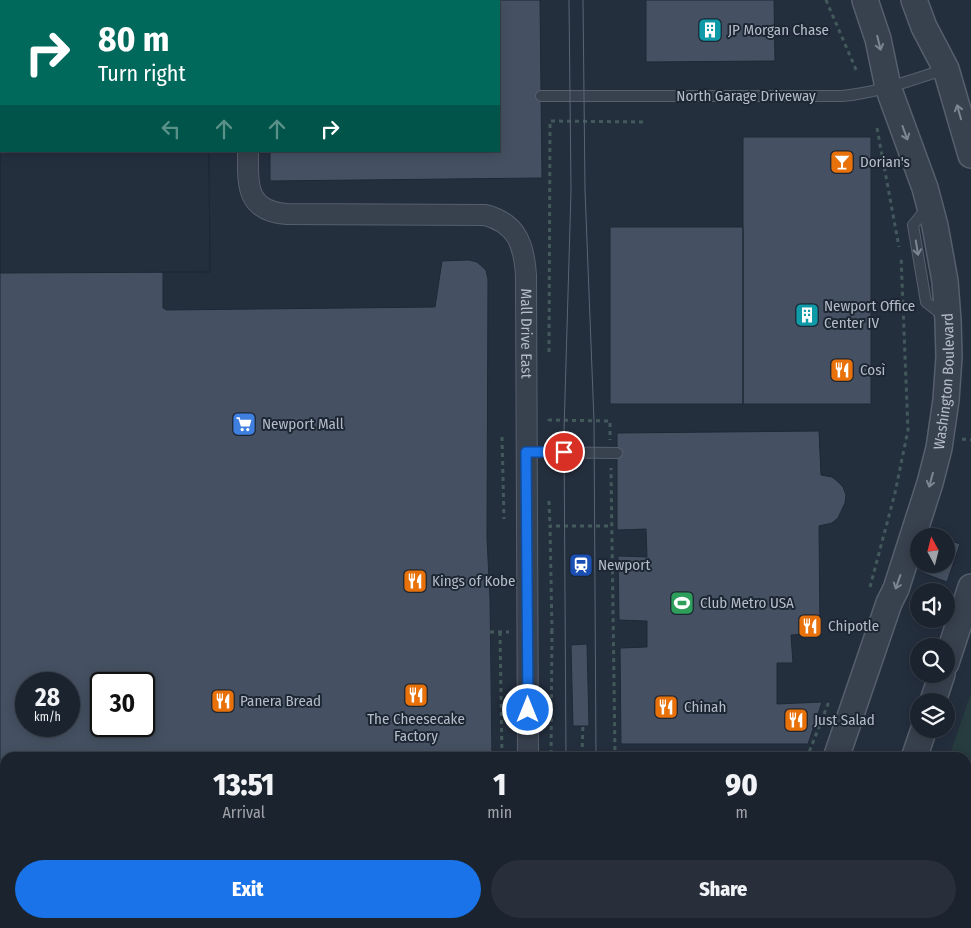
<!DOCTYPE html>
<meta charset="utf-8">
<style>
:root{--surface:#1b232e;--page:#282f3a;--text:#f1f3f6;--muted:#a0a4aa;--line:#39404a;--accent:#1a73e8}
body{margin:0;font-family:"Fira Sans Condensed",sans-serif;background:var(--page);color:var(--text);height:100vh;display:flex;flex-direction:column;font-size:19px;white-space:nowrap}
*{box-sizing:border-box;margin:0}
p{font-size:16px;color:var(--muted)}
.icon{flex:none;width:28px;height:28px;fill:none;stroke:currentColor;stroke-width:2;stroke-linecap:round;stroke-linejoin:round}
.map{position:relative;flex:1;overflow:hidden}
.side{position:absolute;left:0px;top:752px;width:971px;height:176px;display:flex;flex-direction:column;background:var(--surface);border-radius:15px 15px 0 0;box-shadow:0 2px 12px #0003,0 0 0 1px var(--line)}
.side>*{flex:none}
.hud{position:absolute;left:0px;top:0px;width:500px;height:152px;box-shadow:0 2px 12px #0003,0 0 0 1px var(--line);background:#00695c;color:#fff;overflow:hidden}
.needle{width:32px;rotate:353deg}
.tools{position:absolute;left:910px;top:528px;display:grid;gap:10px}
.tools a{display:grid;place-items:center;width:45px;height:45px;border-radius:50%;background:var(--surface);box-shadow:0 2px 12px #0003,0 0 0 1px var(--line);font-size:25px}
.speed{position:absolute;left:15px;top:672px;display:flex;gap:10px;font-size:25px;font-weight:700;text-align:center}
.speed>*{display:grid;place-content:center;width:65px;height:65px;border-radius:50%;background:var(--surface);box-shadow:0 2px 12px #0003,0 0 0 1px var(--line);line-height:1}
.speed small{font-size:12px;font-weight:400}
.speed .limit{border:2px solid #111;border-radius:8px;background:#fff;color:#111}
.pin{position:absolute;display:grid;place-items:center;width:42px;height:42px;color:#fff;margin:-21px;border:2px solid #fff;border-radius:50%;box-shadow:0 1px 5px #0007}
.me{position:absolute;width:55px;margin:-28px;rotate:0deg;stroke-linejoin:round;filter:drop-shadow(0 0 4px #0008)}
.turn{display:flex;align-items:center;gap:18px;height:105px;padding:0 15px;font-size:22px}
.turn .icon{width:65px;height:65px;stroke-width:2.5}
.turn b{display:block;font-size:35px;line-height:42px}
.lanes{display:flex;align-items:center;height:48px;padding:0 15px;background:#0003;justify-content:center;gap:25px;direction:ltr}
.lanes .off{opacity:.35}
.eta{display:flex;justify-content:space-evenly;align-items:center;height:85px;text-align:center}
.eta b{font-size:30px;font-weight:800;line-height:35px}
.action{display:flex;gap:10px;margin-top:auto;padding:10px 15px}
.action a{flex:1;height:58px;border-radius:30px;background:var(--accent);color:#fff;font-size:20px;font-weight:800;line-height:58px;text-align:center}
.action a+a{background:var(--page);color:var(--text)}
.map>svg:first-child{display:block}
.green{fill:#263c3f}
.building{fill:#455162;stroke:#1f2835;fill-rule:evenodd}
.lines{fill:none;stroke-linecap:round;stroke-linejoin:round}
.service-casing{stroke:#565f6c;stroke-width:12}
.minor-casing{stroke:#565f6c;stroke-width:22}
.tertiary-casing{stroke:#565f6c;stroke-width:28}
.path{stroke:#44595c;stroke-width:3;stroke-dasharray:4 4;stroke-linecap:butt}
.service{stroke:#38414e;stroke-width:10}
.minor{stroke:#38414e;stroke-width:20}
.tertiary{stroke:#38414e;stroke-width:25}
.tram{stroke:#5a6575;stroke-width:1}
.oneway{stroke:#7c8592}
.route-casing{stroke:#114b97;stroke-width:12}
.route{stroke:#1a73e8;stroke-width:9}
.labels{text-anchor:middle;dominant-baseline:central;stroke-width:4;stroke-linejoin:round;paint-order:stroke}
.poi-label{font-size:15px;fill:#b4bcc9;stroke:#1d2633;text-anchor:start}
.street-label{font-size:15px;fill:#b4bcc9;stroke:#1d2633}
</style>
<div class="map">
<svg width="971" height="928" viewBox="0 0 971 928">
<rect width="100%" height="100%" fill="#242f3e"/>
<path class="green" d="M971 693V928H892L893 924H966V758L949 757Z"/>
<path class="building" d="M0 0H211V1H1V151H209L210 272H163V308L167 310 435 307 442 261 469 260 477 262 486 270 488 279 487 538 490 599 492 758H5V924H492V928H0ZM26 684H69V726H26ZM101 684H144V726H101Z
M0 0H211V1H1V151H209L210 272 0 273Z
M268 0H540L542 178 270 181V151H499V1Z
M646 0H774L775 61 646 62Z
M743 137H871V404H743Z
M610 227H743V404H610Z
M819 431 821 475 832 477 837 481 843 487 846 495 845 503 838 518 832 523 819 526 820 633 791 635 793 663H777V704L822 702 808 744H621L620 648 647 647V621L619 620 618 556 647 557 646 529 617 530V433Z
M946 539 960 544 947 582 923 573 926 564H946Z
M587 644 589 726H573L571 645Z
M606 924H731V928H606Z"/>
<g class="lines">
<g class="service-casing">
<path id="service" d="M541 96H842C877 93 911 80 946 69
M927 208 913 225 926 302 944 316
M527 452 617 453"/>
</g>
<g class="minor-casing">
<g id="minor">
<path d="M244 0V1"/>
<path id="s1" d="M248 151C248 184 245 211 287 214L485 215C517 223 524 245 526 275L528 758"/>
<path d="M529 928V924"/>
</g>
</g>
<g class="tertiary-casing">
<g id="tertiary">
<path d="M914 0 924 27 946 69 971 155"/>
<path d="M946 663 971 587"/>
<path d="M933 701 942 674"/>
<path id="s2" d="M836 758 889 603 896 589 930 483 939 448 946 400 949 357 948 320 945 281 935 226 925 188 888 87 878 39 865 0"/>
<path d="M914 758 924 729"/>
<path d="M787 928 788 924"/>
<path d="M856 928 857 924"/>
</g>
</g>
<path class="path" d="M826 0 857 72
M877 128 899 247
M549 352 550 121 643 122
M549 421V420L610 421V440
M502 437 504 519
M962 439 971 440
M549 501 550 526
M870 587 895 493 908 430 901 256
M490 632H509
M500 632 502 758
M550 632H552L551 755
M552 632 550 526H612
M582 755 583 723
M724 755H808L830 699
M547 756 551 755 615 754 611 468
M966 826 971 817
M966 902 971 892
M750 924V928
M951 924 955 928"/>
<use href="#service" class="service"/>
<use href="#minor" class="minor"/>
<use href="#tertiary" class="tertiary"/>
<path class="tram" d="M583 0 585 190 594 421 596 758
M566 758 564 431 571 191 569 0
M566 924 567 928
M597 924V928"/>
</g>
<defs><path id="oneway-shaft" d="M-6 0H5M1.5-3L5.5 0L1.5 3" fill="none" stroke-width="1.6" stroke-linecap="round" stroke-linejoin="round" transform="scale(1.25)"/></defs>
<g class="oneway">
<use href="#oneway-shaft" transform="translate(879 43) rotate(76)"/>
<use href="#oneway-shaft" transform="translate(959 112) rotate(-106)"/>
<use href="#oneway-shaft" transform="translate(905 133) rotate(70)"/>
<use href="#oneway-shaft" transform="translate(917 248) rotate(81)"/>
<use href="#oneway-shaft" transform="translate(931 480) rotate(105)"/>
<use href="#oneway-shaft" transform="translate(898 582) rotate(109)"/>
</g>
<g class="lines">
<g class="route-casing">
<path id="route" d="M528 710 526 452H564"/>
</g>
<use href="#route" class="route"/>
</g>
<defs>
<g id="building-square" transform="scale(1.25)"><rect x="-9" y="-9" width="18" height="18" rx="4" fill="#0f9aa8" stroke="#1d2633"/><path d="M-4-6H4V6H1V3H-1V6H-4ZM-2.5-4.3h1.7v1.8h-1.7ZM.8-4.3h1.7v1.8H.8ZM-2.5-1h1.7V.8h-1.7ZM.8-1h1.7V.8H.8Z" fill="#fff"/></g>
<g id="bar-square" transform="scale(1.25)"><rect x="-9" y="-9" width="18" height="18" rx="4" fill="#e8710a" stroke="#1d2633"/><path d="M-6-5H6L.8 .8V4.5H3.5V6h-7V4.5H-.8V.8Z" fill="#fff"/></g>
<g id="restaurant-square" transform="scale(1.25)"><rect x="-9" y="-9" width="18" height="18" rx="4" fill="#e8710a" stroke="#1d2633"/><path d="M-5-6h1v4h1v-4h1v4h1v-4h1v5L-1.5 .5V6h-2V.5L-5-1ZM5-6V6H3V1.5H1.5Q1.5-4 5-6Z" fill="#fff"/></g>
<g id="supermarket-square" transform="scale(1.25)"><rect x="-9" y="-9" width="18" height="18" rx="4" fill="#3f7fe0" stroke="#1d2633"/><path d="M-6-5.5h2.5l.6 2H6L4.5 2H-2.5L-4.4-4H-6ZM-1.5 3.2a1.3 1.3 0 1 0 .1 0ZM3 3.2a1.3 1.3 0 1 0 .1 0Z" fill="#fff"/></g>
<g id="station-square" transform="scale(1.25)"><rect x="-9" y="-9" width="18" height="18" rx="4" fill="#1a4fb4" stroke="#1d2633"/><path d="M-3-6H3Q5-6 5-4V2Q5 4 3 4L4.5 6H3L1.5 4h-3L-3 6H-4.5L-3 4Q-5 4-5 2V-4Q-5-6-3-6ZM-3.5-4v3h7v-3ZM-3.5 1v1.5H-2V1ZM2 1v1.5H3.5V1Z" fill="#fff"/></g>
<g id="stadium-square" transform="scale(1.25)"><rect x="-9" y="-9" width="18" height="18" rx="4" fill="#2e9e5b" stroke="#1d2633"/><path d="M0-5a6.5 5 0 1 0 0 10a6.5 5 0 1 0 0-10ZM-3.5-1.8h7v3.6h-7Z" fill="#fff"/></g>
</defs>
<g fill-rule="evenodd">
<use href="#building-square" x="710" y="30"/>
<use href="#bar-square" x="842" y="162"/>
<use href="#building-square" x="807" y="315"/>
<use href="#restaurant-square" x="842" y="370"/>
<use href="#supermarket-square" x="244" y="424"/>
<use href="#station-square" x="581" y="565"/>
<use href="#restaurant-square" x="415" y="581"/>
<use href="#stadium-square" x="682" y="603"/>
<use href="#restaurant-square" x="810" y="626"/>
<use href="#restaurant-square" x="416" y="695"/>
<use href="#restaurant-square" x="223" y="701"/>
<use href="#restaurant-square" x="666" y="707"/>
<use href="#restaurant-square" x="796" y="720"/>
</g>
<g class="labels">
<g class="poi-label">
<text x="728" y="30">JP Morgan Chase</text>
<text x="860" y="162">Dorian's</text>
<text x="824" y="306">Newport Office<tspan x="824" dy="17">Center IV</tspan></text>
<text x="860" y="370">Così</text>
<text x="262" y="424">Newport Mall</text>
<text x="598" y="565">Newport</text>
<text x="432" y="581">Kings of Kobe</text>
<text x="700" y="603">Club Metro USA</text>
<text x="828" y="626">Chipotle</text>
<text x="240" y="701">Panera Bread</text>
<text x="684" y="707">Chinah</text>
<text x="416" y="719" text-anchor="middle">The Cheesecake<tspan x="416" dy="17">Factory</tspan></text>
<text x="814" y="720">Just Salad</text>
</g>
<g class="street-label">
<text x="746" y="96">North Garage Driveway</text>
<text stroke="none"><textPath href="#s1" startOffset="422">Mall Drive East</textPath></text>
<text stroke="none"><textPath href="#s2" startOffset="394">Washington Boulevard</textPath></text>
</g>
</g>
</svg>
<div class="tools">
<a><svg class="needle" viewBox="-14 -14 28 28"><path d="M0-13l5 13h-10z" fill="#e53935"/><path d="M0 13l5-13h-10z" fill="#a0a4aa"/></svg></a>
<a><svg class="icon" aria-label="sound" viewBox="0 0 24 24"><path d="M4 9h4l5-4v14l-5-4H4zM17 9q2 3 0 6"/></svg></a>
<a><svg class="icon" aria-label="search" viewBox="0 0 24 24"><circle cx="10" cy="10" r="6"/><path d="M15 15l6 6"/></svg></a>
<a><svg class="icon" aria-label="layers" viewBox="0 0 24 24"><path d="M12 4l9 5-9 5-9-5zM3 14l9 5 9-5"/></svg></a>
</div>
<div class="speed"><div>28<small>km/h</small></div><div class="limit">30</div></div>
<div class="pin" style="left:564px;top:452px;background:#d93025"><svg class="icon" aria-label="arrive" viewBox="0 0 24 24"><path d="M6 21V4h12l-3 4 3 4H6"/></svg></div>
<svg class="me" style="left:528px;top:710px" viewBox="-20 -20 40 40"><circle r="17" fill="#1a73e8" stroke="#fff" stroke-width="3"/><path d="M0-11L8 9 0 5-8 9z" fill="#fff"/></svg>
<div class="hud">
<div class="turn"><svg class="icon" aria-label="right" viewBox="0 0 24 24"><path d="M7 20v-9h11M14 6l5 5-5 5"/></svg><div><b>80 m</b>Turn right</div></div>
<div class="lanes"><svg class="icon off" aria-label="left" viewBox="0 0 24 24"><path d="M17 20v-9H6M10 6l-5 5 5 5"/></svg><svg class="icon off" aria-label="ahead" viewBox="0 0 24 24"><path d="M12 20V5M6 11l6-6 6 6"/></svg><svg class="icon off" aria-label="ahead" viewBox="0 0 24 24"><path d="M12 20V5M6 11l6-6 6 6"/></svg><svg class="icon" aria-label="right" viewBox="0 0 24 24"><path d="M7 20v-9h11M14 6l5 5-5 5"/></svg></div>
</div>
<section class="side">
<div class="eta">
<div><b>13:51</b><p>Arrival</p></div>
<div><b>1</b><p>min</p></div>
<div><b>90</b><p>m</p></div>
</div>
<div class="action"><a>Exit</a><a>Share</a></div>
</section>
</div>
